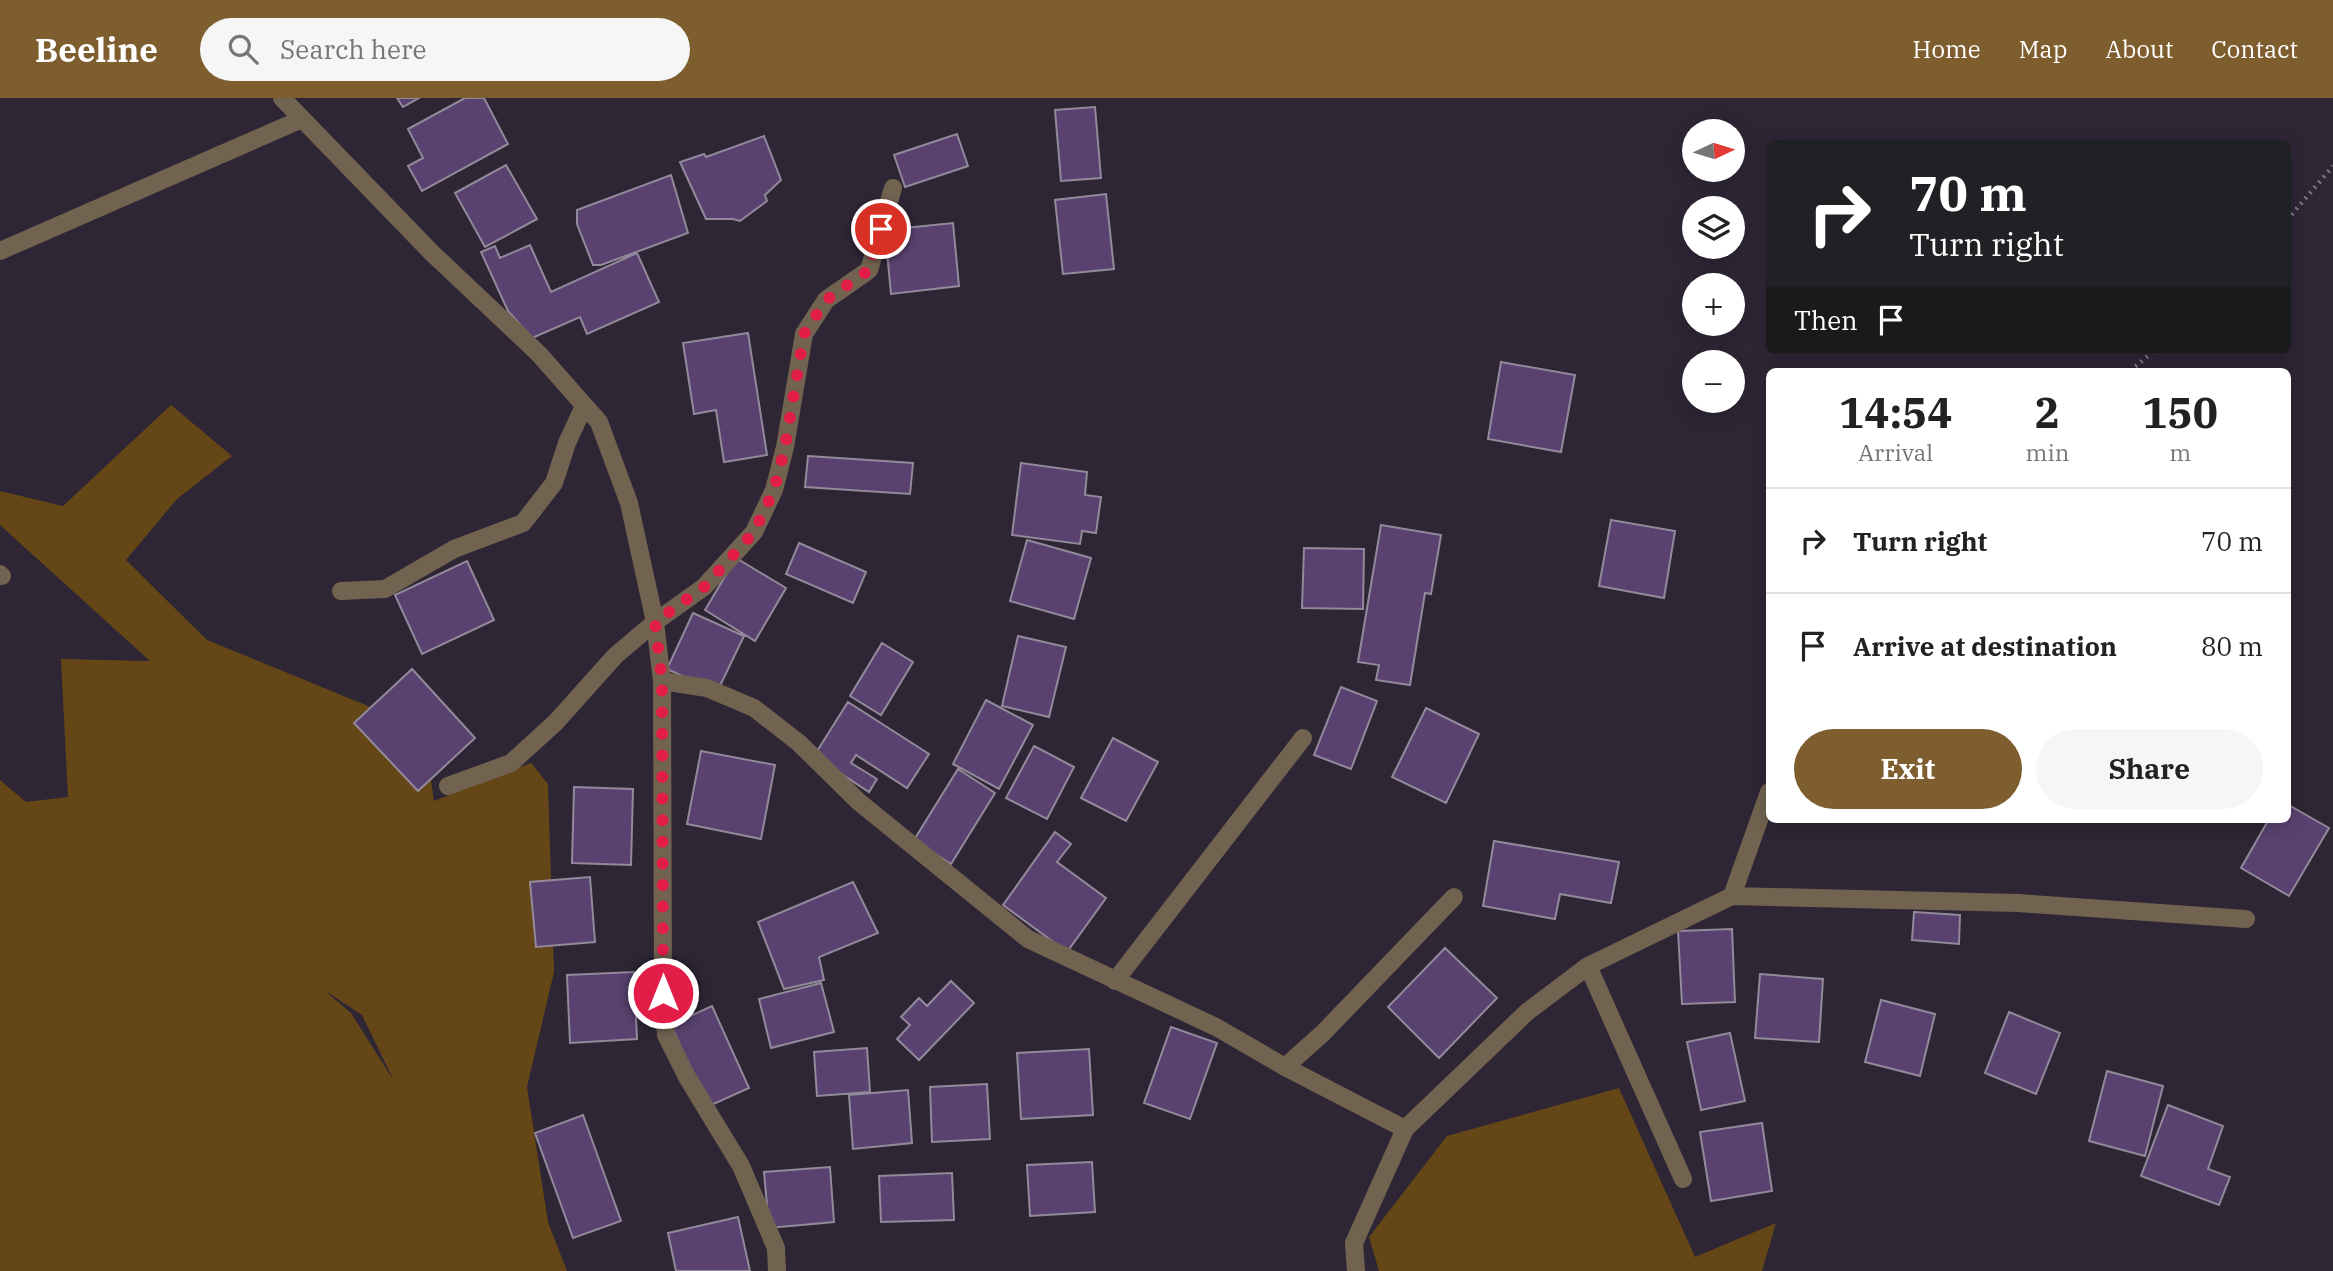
<!DOCTYPE html>
<meta charset="utf-8">
<style>
:root{--surface:#fff;--page:#f6f6f6;--text:#222;--muted:#767676;--line:#e0e0e0;--accent:#7e5e2e}
body{margin:0;font-family:"IBM Plex Serif",serif;background:var(--page);color:var(--text);height:100vh;display:flex;flex-direction:column;font-size:26px;white-space:nowrap}
*{box-sizing:border-box;margin:0}
p{font-size:23px;color:var(--muted)}
.icon{flex:none;width:38px;height:38px;fill:none;stroke:currentColor;stroke-width:2;stroke-linecap:round;stroke-linejoin:round}
.map{position:relative;flex:1;overflow:hidden}
.drawer{position:absolute;left:1766px;top:270px;width:525px;height:455px;display:flex;flex-direction:column;background:var(--surface);border-radius:10px;box-shadow:0 4px 18px #0003}
.drawer>*{flex:none}
.top-card{position:absolute;left:1766px;top:42px;width:525px;height:214px;border-radius:10px;box-shadow:0 4px 18px #0003;background:#202124;color:#fff;overflow:hidden}
.needle{width:46px;rotate:86deg}
.fabs{position:absolute;left:1682px;top:21px;display:grid;gap:14px}
.fabs a{display:grid;place-items:center;width:63px;height:63px;border-radius:50%;background:var(--surface);box-shadow:0 4px 18px #0003;font-size:35px}
.pin{position:absolute;display:grid;place-items:center;width:60px;height:60px;color:#fff;margin:-30px;border:4px solid #fff;border-radius:50%;box-shadow:0 2px 7px #0007}
.me{position:absolute;width:77px;margin:-38px;rotate:0deg;stroke-linejoin:round;filter:drop-shadow(0 0 5px #0008)}
.turn{display:flex;align-items:center;gap:24px;height:147px;padding:0 28px;font-size:32px}
.turn .icon{width:91px;height:91px;stroke-width:2.5}
.turn b{display:block;font-size:49px;line-height:60px}
.then{display:flex;align-items:center;height:66px;padding:0 28px;background:#0003;gap:14px;font-size:26px}
.eta{display:flex;justify-content:space-evenly;align-items:center;height:119px;text-align:center}
.eta b{font-size:42px;font-weight:700;line-height:49px}
.primary-button{display:flex;gap:14px;margin-top:auto;padding:14px 28px}
.primary-button a{flex:1;height:80px;border-radius:42px;background:var(--accent);color:#fff;font-size:28px;font-weight:700;line-height:80px;text-align:center}
.primary-button a+a{background:var(--page);color:var(--text)}
ul{padding:0;list-style:none}
li{display:flex;align-items:center;gap:21px;height:105px;padding:0 28px;border-top:2px solid var(--line)}
li div{flex:1}
li b{display:block;font-size:26px}
li em{font-style:normal}
header{display:flex;align-items:center;gap:42px;box-sizing:border-box;height:98px;padding:0 35px;background:var(--accent);color:#fff}
header strong{font-size:33px}
nav{display:flex;gap:38px;margin-inline-start:auto;font-size:24px}
.search{width:490px;height:63px;background:var(--page);display:flex;align-items:center;gap:18px;box-sizing:border-box;padding:0 24px;border-radius:38px;color:var(--muted);font-size:26px}
.map>svg:first-child{display:block}
.green{fill:#654617;fill-rule:evenodd}
.building{fill:#59426f;stroke:#92899b;stroke-width:2}
.lines{fill:none;stroke-linecap:round;stroke-linejoin:round}
.path{stroke:#7d7783;stroke-width:4.5;stroke-dasharray:2 5;stroke-linecap:butt}
.minor{stroke:#726350;stroke-width:18}
.route{stroke:#e11d48;stroke-width:12;stroke-dasharray:0 21.6}
</style>
<header>
<strong>Beeline</strong>
<div class="search"><svg class="icon" aria-label="search" viewBox="0 0 24 24"><circle cx="10" cy="10" r="6"/><path d="M15 15l6 6"/></svg>Search here</div>
<nav><a>Home</a><a>Map</a><a>About</a><a>Contact</a></nav>
</header>
<div class="map">
<svg width="2333" height="1173" viewBox="0 0 2333 1173">
<rect width="100%" height="100%" fill="#2e2635"/>
<path class="green" d="M171 307 232 358 177 401 126 462 207 542 424 631 434 703 531 665 548 686 554 874 527 989 548 1124 567 1173H0V682L26 704 68 699 61 561 150 563 0 427V393L63 408ZM324 892 362 917 394 983 351 915Z
M1619 990 1695 1159 1776 1125 1762 1173H1379L1369 1139 1447 1038Z"/>
<path class="building" d="M397 0H419L403 9Z
M465 0H484L508 46 422 93 408 68 423 60 408 31Z
M1095 9 1101 80 1061 83 1055 12Z
M957 36 968 68 905 89 894 57Z
M764 38 781 82 765 97 767 103 740 123 733 121H706L680 64 704 56 706 59Z
M506 67 537 121 485 149 455 95Z
M671 77 688 135 601 167H593L577 126V112Z
M1106 96 1114 171 1063 176 1055 102Z
M953 125 959 188 891 196 885 132Z
M530 147 551 194 637 155 659 204 587 236 580 219 532 240 508 213 481 154 495 148 500 160Z
M748 235 767 357 724 364 716 312 694 316 683 245Z
M1501 264 1575 277 1561 354 1488 341Z
M808 358 913 365 910 396 805 389Z
M1021 365 1087 374 1085 397 1101 399 1096 435 1082 433 1080 446 1012 437Z
M1611 422 1675 433 1664 500 1599 488Z
M1381 427 1441 437 1431 496 1425 495 1410 587 1376 582 1379 567 1358 564Z
M1027 442 1091 460 1074 521 1010 503Z
M799 445 866 474 853 505 786 476Z
M1304 450 1364 451 1363 511 1302 510Z
M736 460 786 490 755 543 705 512Z
M467 463 494 522 422 556 395 497Z
M693 515 744 538 717 594 667 571Z
M1018 538 1066 549 1049 619 1002 608Z
M882 545 913 564 881 617 850 598Z
M412 571 475 640 418 693 354 625Z
M1341 589 1377 603 1351 671 1314 657Z
M986 602 1033 627 999 691 953 666Z
M848 604 929 656 907 690 856 657 851 665 877 681 869 694 814 658Z
M1426 610 1479 636 1446 705 1392 679Z
M1113 640 1158 664 1126 723 1081 700Z
M1034 648 1074 669 1047 721 1006 700Z
M701 653 775 667 761 741 687 726Z
M958 671 995 695 951 766 914 742Z
M574 689 633 691 631 767 572 765Z
M2287 706 2329 730 2289 798 2241 770 2269 721H2287Z
M1055 734 1071 746 1057 764 1106 800 1067 854 1003 807Z
M1494 743 1619 764 1611 805 1560 796 1555 821 1483 808Z
M590 779 595 844 536 849 530 784Z
M853 784 878 835 819 859 824 882 784 891 758 824Z
M1914 814 1960 817 1959 846 1912 842Z
M1732 831 1735 904 1682 906 1678 833Z
M1445 850 1497 900 1439 960 1388 909Z
M634 874 637 941 570 945 567 877Z
M1760 876 1823 881 1819 944 1755 940Z
M951 883 974 905 919 962 897 941 910 927 901 919 919 900 927 908Z
M821 885 834 934 771 950 759 901Z
M1881 902 1935 916 1920 978 1865 964Z
M712 908 749 990 707 1009 671 927Z
M2009 914 2060 935 2036 996 1985 975Z
M1171 929 1217 945 1190 1021 1144 1005Z
M1730 935 1745 1003 1701 1012 1687 944Z
M867 950 870 994 817 998 814 954Z
M1089 951 1093 1017 1021 1021 1017 955Z
M2107 973 2163 988 2145 1058 2089 1043Z
M987 986 990 1041 932 1044 930 989Z
M908 992 912 1045 853 1051 849 997Z
M2168 1007 2223 1028 2208 1071 2230 1079 2219 1107 2141 1078Z
M583 1017 621 1123 573 1140 535 1035Z
M1762 1025 1772 1093 1711 1103 1700 1034Z
M1092 1064 1095 1114 1030 1118 1027 1067Z
M830 1069 834 1124 769 1130 764 1074Z
M952 1075 954 1122 881 1124 879 1078Z
M738 1119 750 1173H676L668 1135Z"/>
<g class="lines">
<path class="path" d="M2287 122 2333 68
M2130 273 2155 252"/>
<path class="minor" d="M282 0 432 155 539 256 599 324 629 405 655 524 662 583 663 895 666 937 687 979 741 1068 776 1150 777 1173
M0 153 302 21
M0 476 2 478
M341 493 385 491 454 451 523 425 554 385 567 345 584 308
M662 583 707 590 754 610 799 645 859 704 1028 841 1216 929 1285 969 1405 1031 1527 914 1588 868 1732 798 1769 694
M448 688 511 665 556 624 615 558 655 524 704 489 754 434 774 392 785 349 804 236 826 202 869 172 893 90
M1732 798 2018 805 2246 821
M1588 868 1683 1081
M1115 883 1303 640
M1285 969 1323 935 1454 799
M1356 1173 1354 1145 1405 1031"/>
</g>
<g class="lines">
<path class="route" d="M663 895 662 583 655 524 704 489 754 434 774 392 785 349 804 236 826 202 869 172 881 131"/>
</g>
</svg>
<div class="fabs">
<a><svg class="needle" viewBox="-14 -14 28 28"><path d="M0-13l5 13h-10z" fill="#e53935"/><path d="M0 13l5-13h-10z" fill="#767676"/></svg></a>
<a><svg class="icon" aria-label="layers" viewBox="0 0 24 24"><path d="M12 4l9 5-9 5-9-5zM3 14l9 5 9-5"/></svg></a>
<a>+</a>
<a>−</a>
</div>
<div class="pin" style="left:881px;top:131px;background:#d93025"><svg class="icon" aria-label="arrive" viewBox="0 0 24 24"><path d="M6 21V4h12l-3 4 3 4H6"/></svg></div>
<svg class="me" style="left:663px;top:895px" viewBox="-20 -20 40 40"><circle r="17" fill="#e11d48" stroke="#fff" stroke-width="3"/><path d="M0-11L8 9 0 5-8 9z" fill="#fff"/></svg>
<div class="top-card">
<div class="turn"><svg class="icon" aria-label="right" viewBox="0 0 24 24"><path d="M7 20v-9h11M14 6l5 5-5 5"/></svg><div><b>70 m</b>Turn right</div></div>
<div class="then">Then<svg class="icon" aria-label="arrive" viewBox="0 0 24 24"><path d="M6 21V4h12l-3 4 3 4H6"/></svg></div>
</div>
<section class="drawer">
<div class="eta">
<div><b>14:54</b><p>Arrival</p></div>
<div><b>2</b><p>min</p></div>
<div><b>150</b><p>m</p></div>
</div>
<ul>
<li><svg class="icon" aria-label="right" viewBox="0 0 24 24"><path d="M7 20v-9h11M14 6l5 5-5 5"/></svg><div><b>Turn right</b></div><em>70 m</em></li>
<li><svg class="icon" aria-label="arrive" viewBox="0 0 24 24"><path d="M6 21V4h12l-3 4 3 4H6"/></svg><div><b>Arrive at destination</b></div><em>80 m</em></li>
</ul>
<div class="primary-button"><a>Exit</a><a>Share</a></div>
</section>
</div>
